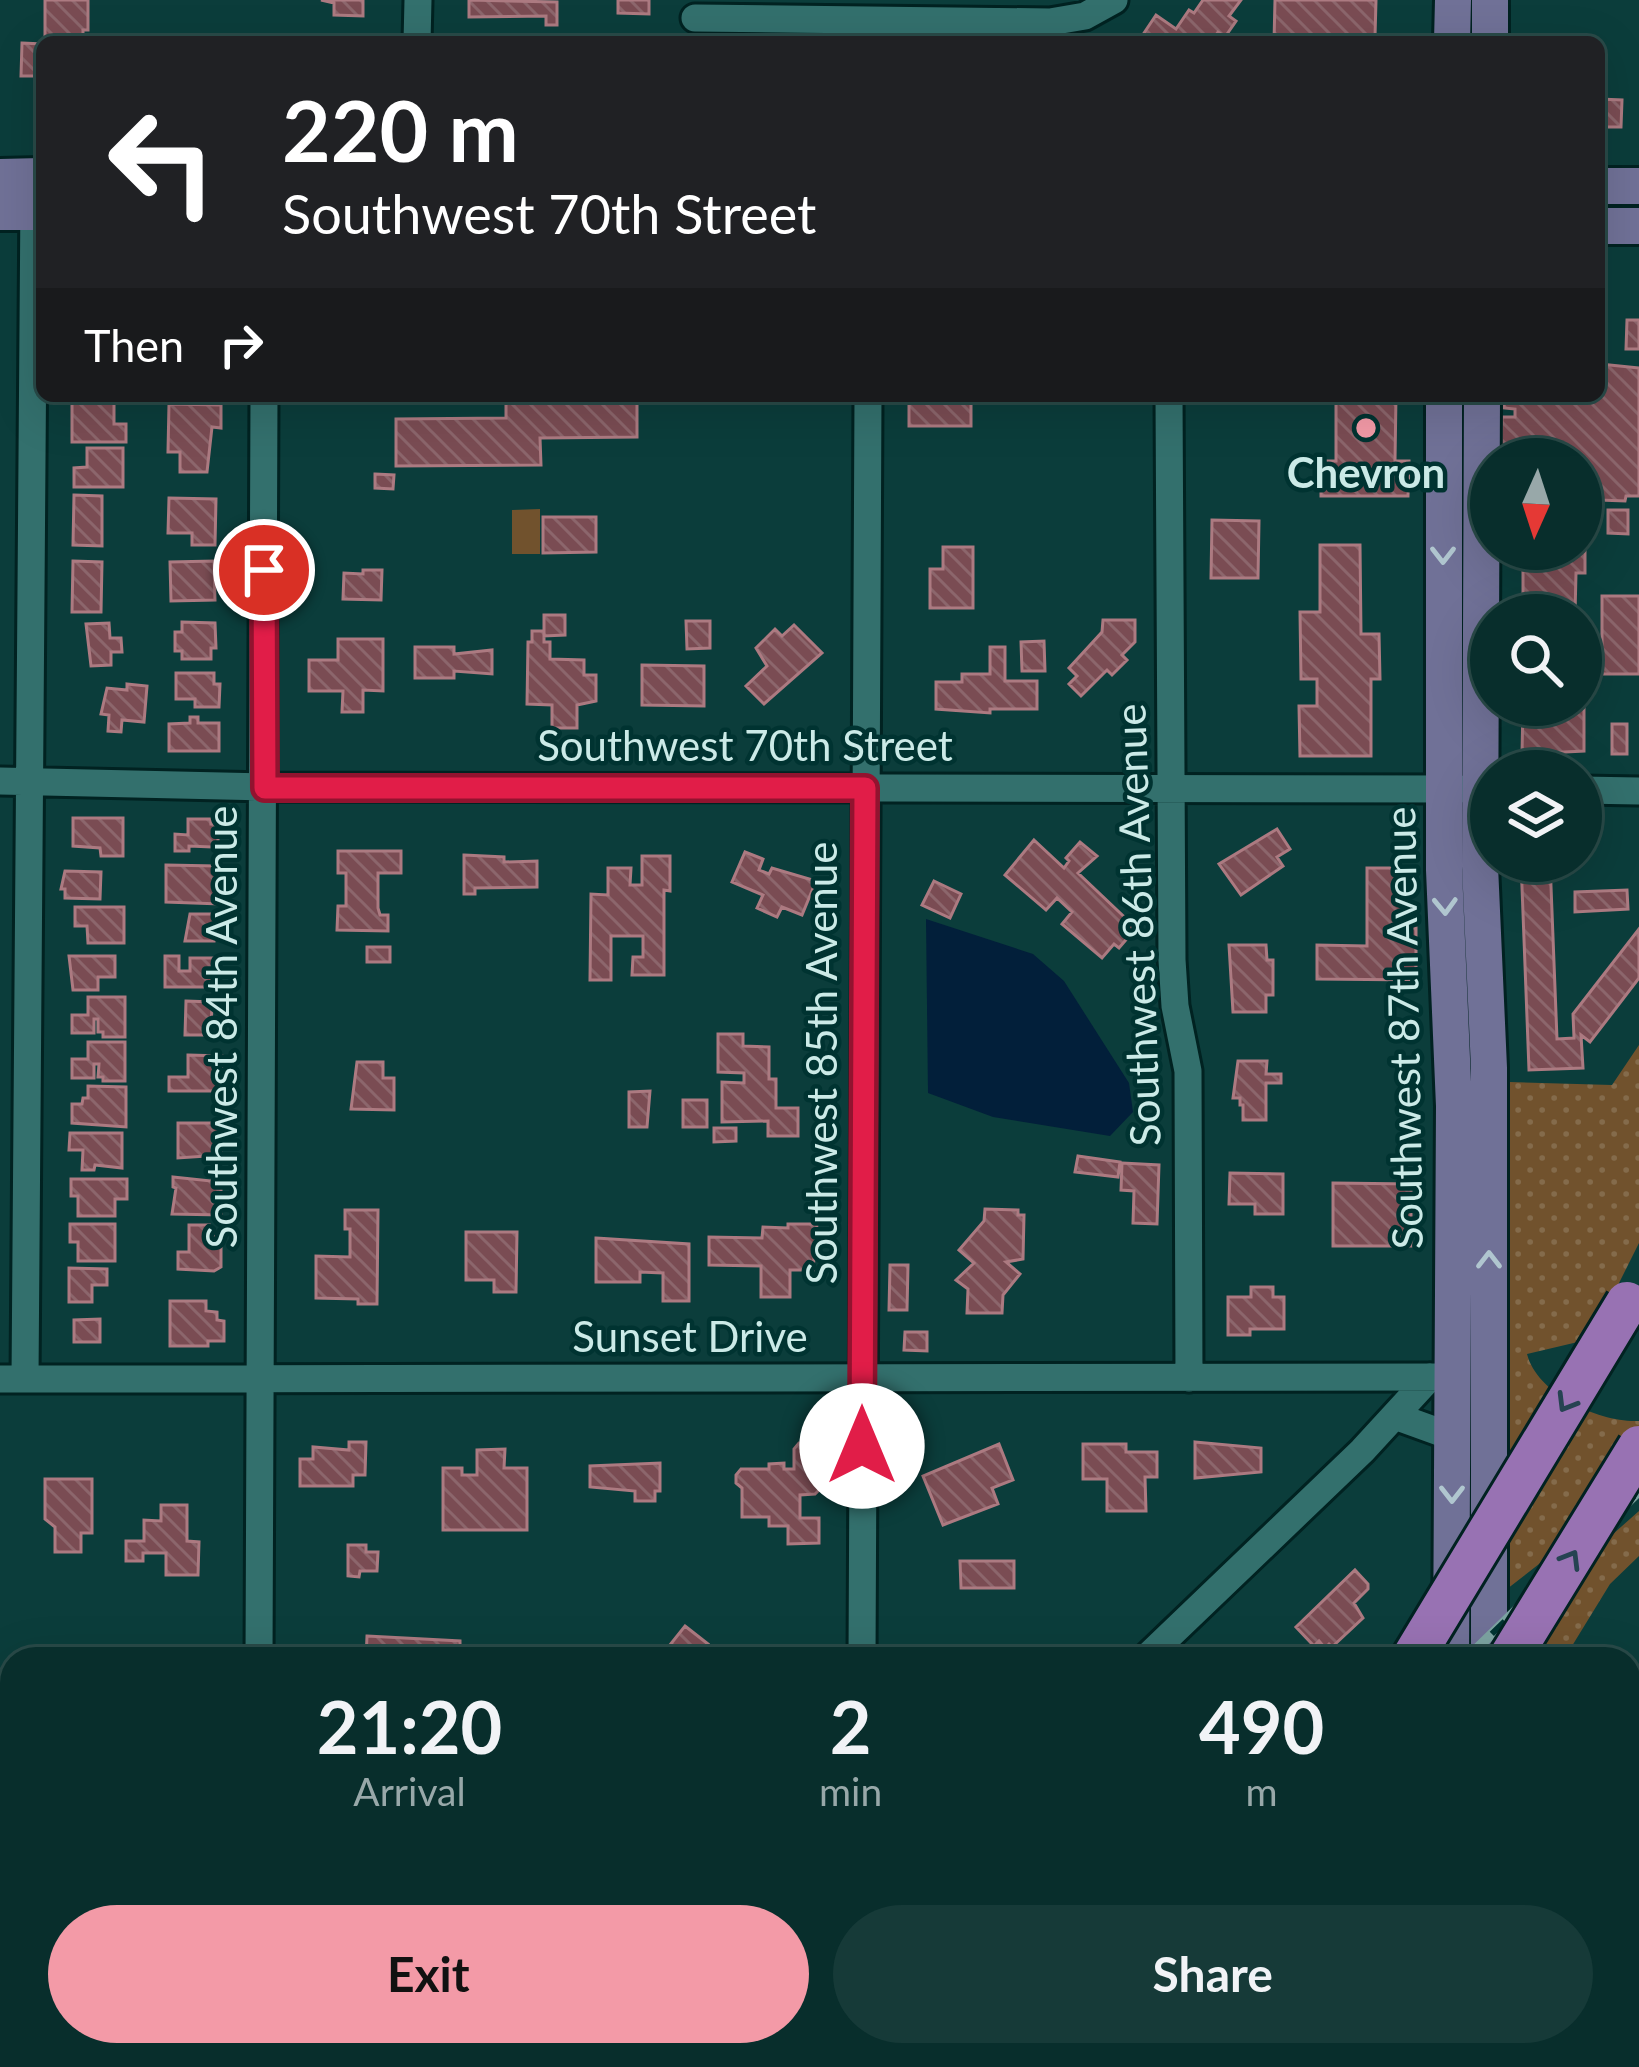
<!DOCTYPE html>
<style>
:root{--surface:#082e2c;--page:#163a38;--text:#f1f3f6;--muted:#98a8a9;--line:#294a48;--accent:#f39aa7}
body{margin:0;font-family:Lato,sans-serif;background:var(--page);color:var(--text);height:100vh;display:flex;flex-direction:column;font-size:45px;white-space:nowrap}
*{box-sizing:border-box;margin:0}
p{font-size:39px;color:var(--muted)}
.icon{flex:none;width:66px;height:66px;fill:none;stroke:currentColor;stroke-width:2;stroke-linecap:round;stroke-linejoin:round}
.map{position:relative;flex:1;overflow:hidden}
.drawer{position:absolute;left:0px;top:1647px;width:1641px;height:420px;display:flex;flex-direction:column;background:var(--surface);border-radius:36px 36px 0 0;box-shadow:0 12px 48px #0002,0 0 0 3px var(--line)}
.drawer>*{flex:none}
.top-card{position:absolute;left:36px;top:36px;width:1569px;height:366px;border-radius:18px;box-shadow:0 12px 48px #0002,0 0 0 3px var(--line);background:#202124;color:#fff;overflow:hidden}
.needle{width:78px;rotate:183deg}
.tools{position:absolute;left:1470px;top:438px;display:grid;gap:24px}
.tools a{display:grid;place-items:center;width:132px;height:132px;border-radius:50%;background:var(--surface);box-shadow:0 12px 48px #0002,0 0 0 3px var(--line);font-size:60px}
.pin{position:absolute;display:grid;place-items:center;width:102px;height:102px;color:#fff;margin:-51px;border:6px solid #fff;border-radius:50%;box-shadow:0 3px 12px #0007}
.me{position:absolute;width:132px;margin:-66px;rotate:0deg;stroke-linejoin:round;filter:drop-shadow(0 0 9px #0008)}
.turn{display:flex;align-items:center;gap:42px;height:252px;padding:0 48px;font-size:54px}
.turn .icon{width:156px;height:156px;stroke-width:2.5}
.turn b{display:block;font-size:84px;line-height:102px}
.then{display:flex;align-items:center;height:114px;padding:0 48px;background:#0003;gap:24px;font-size:45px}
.eta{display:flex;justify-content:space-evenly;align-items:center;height:204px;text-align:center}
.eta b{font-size:72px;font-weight:700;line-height:84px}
.action{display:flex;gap:24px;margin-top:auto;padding:24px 48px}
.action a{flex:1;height:138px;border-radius:72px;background:var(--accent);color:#111;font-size:48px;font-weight:700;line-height:138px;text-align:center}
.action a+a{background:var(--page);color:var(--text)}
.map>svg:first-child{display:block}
.grass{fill:url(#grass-dots)}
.park{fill:#71522d}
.water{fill:#021f3a}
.building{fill:url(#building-back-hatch);stroke:#ac7a81;stroke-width:3}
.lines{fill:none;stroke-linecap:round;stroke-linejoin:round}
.minor-casing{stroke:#012221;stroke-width:33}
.major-casing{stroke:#012221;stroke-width:42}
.highway-casing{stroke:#012221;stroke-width:48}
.minor{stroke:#33706d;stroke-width:27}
.major{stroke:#707197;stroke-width:36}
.highway{stroke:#9872b3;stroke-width:42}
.rail-casing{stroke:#7ca3a1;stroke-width:10}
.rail{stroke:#003331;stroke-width:6;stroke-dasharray:18;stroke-linecap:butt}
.highway-bridge-casing{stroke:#012221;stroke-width:48;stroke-linecap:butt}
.highway-bridge{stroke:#9872b3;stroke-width:42}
.oneway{stroke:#b0c6cf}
.oneway2{stroke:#264352}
.route-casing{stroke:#92132f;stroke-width:30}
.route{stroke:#e11d48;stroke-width:21}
.poi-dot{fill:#f39aa7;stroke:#003331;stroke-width:4.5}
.labels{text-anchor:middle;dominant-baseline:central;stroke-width:9;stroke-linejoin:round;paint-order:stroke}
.poi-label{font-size:42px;font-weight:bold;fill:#cbeae7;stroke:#003331}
.street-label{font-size:42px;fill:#cbeae7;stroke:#003331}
</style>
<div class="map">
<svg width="1639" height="2067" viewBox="0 0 1639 2067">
<defs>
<pattern id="grass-dots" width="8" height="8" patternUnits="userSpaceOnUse" patternTransform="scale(3)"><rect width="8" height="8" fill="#71522d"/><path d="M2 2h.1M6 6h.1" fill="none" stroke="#846b4b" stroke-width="1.8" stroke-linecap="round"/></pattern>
<pattern id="building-back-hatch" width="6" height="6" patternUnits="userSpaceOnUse" patternTransform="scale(3)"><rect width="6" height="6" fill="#7a4c53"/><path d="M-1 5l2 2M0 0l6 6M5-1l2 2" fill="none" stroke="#8c666c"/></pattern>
</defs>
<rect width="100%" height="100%" fill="#0b3d3b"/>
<path class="grass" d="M1639 1045V1243L1601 1319 1582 1341 1527 1354C1537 1394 1600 1423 1639 1421V1475L1557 1550 1507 1589 1509 1082 1612 1085Z
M1639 1511V1556L1610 1584 1564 1659H1505L1604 1542Z
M1073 2055H1151L1141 2067H1060Z
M1306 2055H1433V2067H1299Z"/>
<path class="park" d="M540 509V554H512V510Z"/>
<path class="water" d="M926 919 1033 954 1064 981 1129 1083 1133 1112 1110 1136 993 1117 928 1093Z"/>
<path class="building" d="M45 0H88V30H83V42H45Z
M321 0H363V16L334 15V3Z
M469 0 557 2V25H546V16L469 17Z
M618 0H649V14L618 13Z
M1203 0H1241L1229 16 1236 21 1225 37 1218 32 1211 42H1157L1144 33 1156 15 1176 29 1189 10 1194 13Z
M1275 0H1376L1375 37 1324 36V42H1274Z
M22 43 42 44V76H21Z
M1599 99 1622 100 1621 127H1599Z
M1627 320H1639V349H1626Z
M1600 364 1639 368V496H1626L1625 501 1600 500 1599 491H1581V459H1505V455L1528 453V446H1501L1502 417H1515V409L1504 408V396H1599Z
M506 396H637V437L540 438 541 465 396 466V419L506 418Z
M909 396H971V426H909Z
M1336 396H1396L1395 461H1409L1408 496H1321V461H1336Z
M114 401V424H126V442H72V402Z
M169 404 221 405V428L212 427 207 472H180V452H168Z
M87 448H123V487H74V468L87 467Z
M375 474 394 475 393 489 375 488Z
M74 495 102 496V546L73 545Z
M169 498 216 499 215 545H192V533H168Z
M1608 510H1628V534L1608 533Z
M543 517H596V552L543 553Z
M1212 520 1259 521 1258 578H1211Z
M1320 545H1360L1361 634H1379L1380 679H1371V756H1300L1299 706H1317V679H1301L1300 612H1320Z
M1581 545H1585V573H1576L1575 615H1523V557L1512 549H1581Z
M943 547H973V608H930V569H943Z
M73 561 102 562 101 612H72Z
M214 561 215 600 171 601 170 562Z
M363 570H382L381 600 343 599 344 573 363 574Z
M1602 596H1639V674H1602Z
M544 615H565V635L544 636Z
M1103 620H1135V642L1122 655 1127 660 1112 675 1107 670 1081 696 1069 684 1077 676 1069 668 1102 632Z
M686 621H710V648L687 649Z
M182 622 215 623 216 648H211V659H182V651H175V632H182Z
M109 623 110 638H121L122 652H111V665L91 666 86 624Z
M794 625 822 653 764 704 746 686 767 666 756 648 775 629 782 636Z
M532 631H544V642H550V659L584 660V675H596V701L577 705V728H552V705L527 704 528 642H532Z
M338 639H383V691L363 690V712H342L343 691H309V660H338Z
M1044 641 1045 671H1022L1021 642Z
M415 647H454V654L492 650V674L454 671V678H415Z
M990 647H1005V681H1037V709H990V713L936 709V682H962V674H990Z
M642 665 704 666V706L642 705Z
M176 673H214V684H220L219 707H195V699H176Z
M127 684 147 686 144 722 122 720 121 732 108 731 109 715 101 714 107 688 127 690Z
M1581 701H1584V751L1522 754 1523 705H1581Z
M190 717H198V723H219V751H169V724L190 723Z
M1612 724H1627V754H1612Z
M73 818H123V856H101L100 848 73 846Z
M188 819H211V824H218V843L212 847 189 846V851H175V834L188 835Z
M1277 829 1290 849 1277 857 1283 866 1241 895 1219 864Z
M1034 840 1064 868 1069 861 1066 858 1080 842 1097 856 1078 873 1136 928 1119 948 1114 944 1102 958 1062 924 1072 912 1057 898 1046 910 1005 875Z
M338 851H401V873H378V908L380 915H388V931L337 930 338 906H346V873H338Z
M745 852 763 859 759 870 769 874 772 868 816 881 802 915 782 907 777 917 757 908 763 895 732 882Z
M464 855 504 857V862L537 861V887L475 888V894H464Z
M642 856H670V891L664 890V975H632L633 957H643V936H611V980H590L591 894 608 895V868H631L630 885H642Z
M1521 861H1550L1557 1039 1574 1038 1573 1014 1639 929V978L1590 1042 1581 1035 1583 1068 1529 1070Z
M166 865 216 866 220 904 166 902Z
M1367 868H1410L1409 928H1416V980L1317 979V945L1367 946Z
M65 871 101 872 100 899 65 898V889H61Z
M934 881 961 894 950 918 922 905Z
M1627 890 1628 909 1575 912V892Z
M75 907H124V943H88L87 926H75Z
M190 914H214V941H185Z
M1229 945H1266L1267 960H1273V995H1266V1012H1233Z
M367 947H390V962H367Z
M69 956H115V977H98V990H73Z
M165 956H179V971H190V958H217L216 987H165Z
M88 997H125V1037H103V1032H98V1019H94V1033H72V1015H88Z
M186 1001 212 1002 211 1035H185Z
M718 1034H743V1046L769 1047V1079H776V1108H798V1136H768V1121L722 1122V1082L744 1083V1073L718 1072Z
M88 1042H125V1081H103V1077H98L99 1064H94V1078H72V1059H88Z
M188 1055 222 1056V1091H169V1077H188Z
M1238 1061H1267L1266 1074H1281V1083H1266V1120H1243V1105H1240V1098H1233Z
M357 1062H383V1078H394V1110L351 1109Z
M88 1086 126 1087V1127L72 1123V1104H82L83 1098H88Z
M650 1091 647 1127H629V1092Z
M683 1100H707V1127H683Z
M178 1123H221V1155L178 1158Z
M714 1128H736V1141L714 1142Z
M70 1133H122V1168L95 1165 94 1170H82L83 1150H69Z
M1078 1156 1120 1162 1118 1177 1075 1172Z
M1122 1163 1159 1165 1157 1224 1133 1223 1134 1191 1121 1190Z
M1230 1173 1283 1174V1214H1255V1204H1229Z
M173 1177 221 1182V1215L172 1214 176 1188 173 1187Z
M71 1179H127V1199H115V1216H78V1196H71Z
M1333 1183 1411 1184V1246H1333Z
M985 1209 1018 1210V1215H1024L1023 1259 1006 1262 1020 1274 1003 1295 1002 1313H967L968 1289 956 1280 974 1263 959 1250 984 1221Z
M345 1210H378L377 1304H358V1299L316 1298V1256L350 1257V1229H345Z
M70 1224H115V1261H78V1242H70Z
M788 1224H817L813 1270H790V1297H761V1266L709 1265V1237L762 1238 763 1227 788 1228Z
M189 1225H209L208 1235 221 1238V1267L214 1271 178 1269V1252H189Z
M466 1232H517L516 1292H494V1280H466Z
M596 1238 689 1244V1301H663V1273L640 1272V1282H596Z
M890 1265H908L907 1310H889Z
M69 1268 107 1269V1285H92V1302H69Z
M1251 1287H1273V1297H1284V1329H1250V1335H1228V1297H1251Z
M170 1301H206V1311L217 1312V1320L224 1321V1341H208V1346H170Z
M100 1319V1342H74V1320Z
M905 1332H927V1351L904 1350Z
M349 1442H366L365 1475H353V1486H300V1459H313V1447L349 1450Z
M1195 1442 1261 1448V1472L1195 1478Z
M799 1443H807L813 1448 814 1475 821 1488 815 1494 800 1495V1518H819V1543L788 1544V1526H769V1517H742V1488L736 1483V1475L741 1469H769V1464L784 1463V1469H794V1449Z
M999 1444 1013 1480 992 1488 998 1504 943 1525 923 1476Z
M1083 1444H1126V1452H1157V1477H1145L1146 1511H1107V1479H1083Z
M505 1449 504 1468H527V1530H443V1468H462V1475H477V1450Z
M660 1463V1491H655V1501H635V1491L590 1487V1466Z
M45 1479H92V1533H81V1552H55V1527L45 1519Z
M161 1505H187V1541L199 1542 198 1575H166V1553H143V1561H126V1541H144V1520L161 1521Z
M348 1545H366V1552H378L377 1571H360L359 1577 348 1576Z
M960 1561H1014V1588H961Z
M1355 1570 1368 1584V1589L1354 1603 1363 1618 1332 1647 1329 1644 1325 1648 1319 1641 1314 1646 1296 1627Z
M685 1626 708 1644 699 1654 704 1659H666L662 1655Z
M367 1636 460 1641V1652H441V1659H366Z
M9 2037H12V2055H83V2067H9Z
M329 2055H420L421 2067H329Z
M557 2055H591L595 2067H553L561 2064Z
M869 2055H899L906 2067H864L873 2059Z"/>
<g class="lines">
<g class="minor-casing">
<path id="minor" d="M695 18 1050 22 1085 16 1114 0
M417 42 418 0
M1169 396 1172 960 1175 1006 1188 1071 1189 1378
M0 781 265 787 1460 789
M1581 790 1639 791
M0 1379 1452 1377
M25 1379 34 196
M1395 1416 1453 1437
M259 1659 264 396
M862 1659 868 396
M1145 1659 1362 1451 1430 1377
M0 1963H12
M255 2067 256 2055
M718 2067 730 2055"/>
</g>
<g class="major-casing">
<path id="major" d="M1452 42 1453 0
M1490 42V0
M0 177 42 176
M1599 186H1639
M0 212H42
M1599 226H1639
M1444 396V870L1454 1106 1451 1659
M1482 396 1480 866 1489 1068V1659
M1450 2067 1451 2055
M1488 2067V2055"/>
</g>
<g class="highway-casing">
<path id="highway" d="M1164 2067 1172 2055
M1262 2067 1270 2055"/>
</g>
<use href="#minor" class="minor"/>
<use href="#major" class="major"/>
<use href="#highway" class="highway"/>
<g class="rail-casing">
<path id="rail" d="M1466 1659 1639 1491
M1042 2067 1055 2055"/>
</g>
<use href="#rail" class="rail"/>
<g class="highway-bridge-casing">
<path id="highway-bridge" d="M1412 1659 1627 1303
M1509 1659 1639 1447"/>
</g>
<use href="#highway-bridge" class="highway-bridge"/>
</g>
<defs><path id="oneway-chevron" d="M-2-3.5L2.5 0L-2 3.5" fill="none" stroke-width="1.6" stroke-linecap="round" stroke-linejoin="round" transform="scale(3)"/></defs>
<g class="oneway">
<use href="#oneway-chevron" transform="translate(1443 555) rotate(90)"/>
<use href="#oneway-chevron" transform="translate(1445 906) rotate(88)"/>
<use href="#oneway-chevron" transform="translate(1489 1260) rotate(-90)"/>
<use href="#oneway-chevron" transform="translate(1452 1494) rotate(90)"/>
</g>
<g class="oneway2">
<use href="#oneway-chevron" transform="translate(1566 1403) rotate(121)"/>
<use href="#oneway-chevron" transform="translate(1571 1559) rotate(-59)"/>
</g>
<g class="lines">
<g class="route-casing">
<path id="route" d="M264 570 265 788H865L862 1446"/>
</g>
<use href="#route" class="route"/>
</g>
<circle class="poi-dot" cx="1366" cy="428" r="12"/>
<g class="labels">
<g class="poi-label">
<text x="1366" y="472">Chevron</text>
</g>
<g class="street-label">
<text x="745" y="745">Southwest 70th Street</text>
<text transform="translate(1137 925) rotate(-92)">Southwest 86th Avenue</text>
<text transform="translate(221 1027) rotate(-90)">Southwest 84th Avenue</text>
<text transform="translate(1403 1028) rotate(-91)">Southwest 87th Avenue</text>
<text transform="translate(821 1063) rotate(-90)">Southwest 85th Avenue</text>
<text x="690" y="1336">Sunset Drive</text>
</g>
</g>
</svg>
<div class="tools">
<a><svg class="needle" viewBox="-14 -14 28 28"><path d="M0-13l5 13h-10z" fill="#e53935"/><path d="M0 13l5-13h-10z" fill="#98a8a9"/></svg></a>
<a><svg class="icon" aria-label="search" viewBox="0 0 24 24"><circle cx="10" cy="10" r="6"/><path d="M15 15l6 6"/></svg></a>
<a><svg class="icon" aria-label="layers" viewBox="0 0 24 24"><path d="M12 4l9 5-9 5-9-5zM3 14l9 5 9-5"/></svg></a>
</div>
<div class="pin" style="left:264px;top:570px;background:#d93025"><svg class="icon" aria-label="arrive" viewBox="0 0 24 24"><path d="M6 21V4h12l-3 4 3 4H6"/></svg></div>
<svg class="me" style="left:862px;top:1446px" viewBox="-20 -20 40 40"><circle r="19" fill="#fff"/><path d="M0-13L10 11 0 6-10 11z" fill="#e11d48"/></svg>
<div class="top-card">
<div class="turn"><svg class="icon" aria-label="left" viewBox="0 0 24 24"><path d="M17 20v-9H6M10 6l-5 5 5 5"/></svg><div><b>220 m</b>Southwest 70th Street</div></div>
<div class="then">Then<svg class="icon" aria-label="right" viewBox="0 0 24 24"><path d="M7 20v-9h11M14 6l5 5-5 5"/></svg></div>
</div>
<section class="drawer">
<div class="eta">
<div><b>21:20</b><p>Arrival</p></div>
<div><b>2</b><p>min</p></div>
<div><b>490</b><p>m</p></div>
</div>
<div class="action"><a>Exit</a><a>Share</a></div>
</section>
</div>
